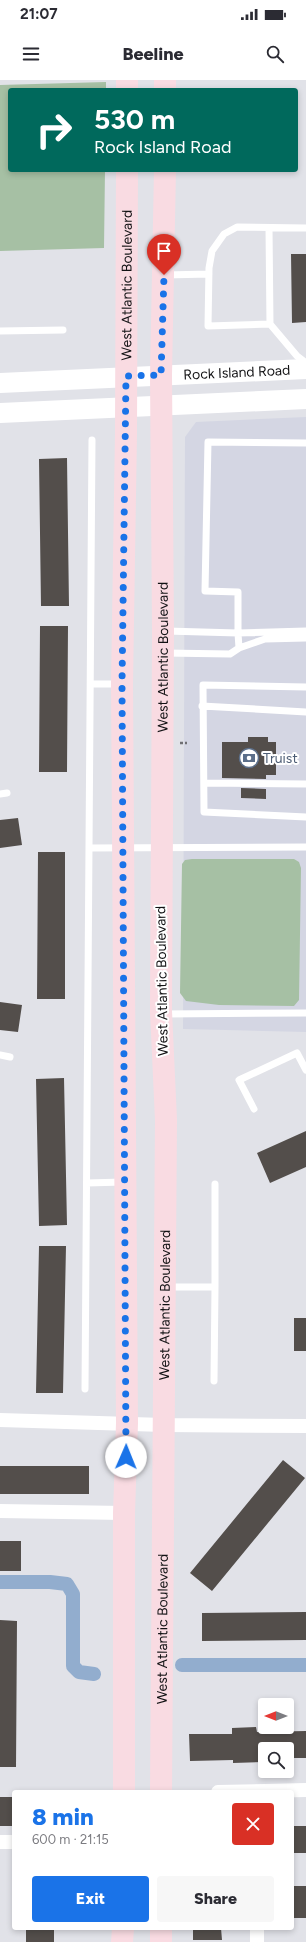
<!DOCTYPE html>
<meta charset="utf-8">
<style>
:root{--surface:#fff;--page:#f7f7f7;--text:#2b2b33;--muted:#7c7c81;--accent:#1a73e8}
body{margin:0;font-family:Figtree,sans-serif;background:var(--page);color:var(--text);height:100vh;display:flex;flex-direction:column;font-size:15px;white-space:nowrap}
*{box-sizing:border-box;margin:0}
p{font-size:13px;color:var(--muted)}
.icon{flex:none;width:22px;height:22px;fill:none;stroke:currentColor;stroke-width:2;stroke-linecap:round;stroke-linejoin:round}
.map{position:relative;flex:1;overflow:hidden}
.side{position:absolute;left:12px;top:1710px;width:282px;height:140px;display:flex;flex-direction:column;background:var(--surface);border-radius:4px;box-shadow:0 2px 6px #0003}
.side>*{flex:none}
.banner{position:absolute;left:8px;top:8px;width:290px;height:84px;border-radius:4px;box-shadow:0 2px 6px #0003;background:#00695c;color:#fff;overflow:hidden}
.needle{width:26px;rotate:270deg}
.buttons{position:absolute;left:258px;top:1618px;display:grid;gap:8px}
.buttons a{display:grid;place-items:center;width:36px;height:36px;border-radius:4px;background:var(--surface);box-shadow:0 2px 6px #0003;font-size:20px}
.pin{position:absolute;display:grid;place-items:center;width:34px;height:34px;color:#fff;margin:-41px -17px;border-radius:50% 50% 50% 0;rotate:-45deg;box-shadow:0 0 4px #0007}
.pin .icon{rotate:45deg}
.me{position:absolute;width:44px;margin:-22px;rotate:1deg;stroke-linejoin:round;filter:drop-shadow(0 0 3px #0008)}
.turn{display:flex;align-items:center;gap:14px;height:84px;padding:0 20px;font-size:18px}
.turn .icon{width:52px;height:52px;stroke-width:2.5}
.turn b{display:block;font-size:28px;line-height:34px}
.round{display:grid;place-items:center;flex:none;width:42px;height:42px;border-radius:4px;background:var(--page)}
.headline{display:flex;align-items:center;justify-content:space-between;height:68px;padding:0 20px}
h1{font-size:24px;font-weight:800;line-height:30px;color:var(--accent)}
.primary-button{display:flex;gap:8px;margin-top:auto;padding:8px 20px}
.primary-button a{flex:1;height:46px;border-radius:4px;background:var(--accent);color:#fff;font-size:16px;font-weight:800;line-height:46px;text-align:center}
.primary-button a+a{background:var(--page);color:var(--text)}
.status{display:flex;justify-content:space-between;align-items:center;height:28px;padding:0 20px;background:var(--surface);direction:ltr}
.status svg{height:11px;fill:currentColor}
header{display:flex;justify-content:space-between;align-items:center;height:52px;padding:0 20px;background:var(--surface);font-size:18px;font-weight:800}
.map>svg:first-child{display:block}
.built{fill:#d4d6e3}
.green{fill:#a6c0a4}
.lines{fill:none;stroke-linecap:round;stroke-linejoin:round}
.canal{stroke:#92adce;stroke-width:14}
.building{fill:#534e4b}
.path{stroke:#707074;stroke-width:2.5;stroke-dasharray:3 2;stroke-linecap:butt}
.lane{stroke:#fff;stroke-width:7}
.street{stroke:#fff;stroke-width:14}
.secondary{stroke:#fff;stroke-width:20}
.primary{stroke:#f9dbe2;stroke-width:22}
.route{stroke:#1a73e8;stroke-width:7;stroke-dasharray:0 12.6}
.labels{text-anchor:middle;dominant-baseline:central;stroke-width:4;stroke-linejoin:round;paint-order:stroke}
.street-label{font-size:14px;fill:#111113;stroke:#fff}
.service-label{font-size:14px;fill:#4e5e75;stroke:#fff;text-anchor:start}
</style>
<div class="status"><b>21:07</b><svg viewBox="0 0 49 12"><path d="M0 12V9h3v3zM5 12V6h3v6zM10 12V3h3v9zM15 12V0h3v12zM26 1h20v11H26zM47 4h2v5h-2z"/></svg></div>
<header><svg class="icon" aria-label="menu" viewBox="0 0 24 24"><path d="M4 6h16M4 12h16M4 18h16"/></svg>Beeline<svg class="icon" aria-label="search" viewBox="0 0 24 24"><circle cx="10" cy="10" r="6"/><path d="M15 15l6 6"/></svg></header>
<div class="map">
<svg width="306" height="1862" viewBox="0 0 306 1862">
<rect width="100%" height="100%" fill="#e1e2e8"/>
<path class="built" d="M306 337V952L183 949 185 357 196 342Z"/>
<path class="green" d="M106 2V10H10V90H105L104 168 0 171V5Z
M192 779H294L299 782 301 788 299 920 294 926 219 925 186 921 180 913 182 784 185 780Z"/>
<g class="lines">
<path class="canal" d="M0 1502H50L67 1504 73 1514V1586L79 1592 94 1594
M182 1585H306"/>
</g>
<path class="building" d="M291 174H306V242L292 243Z
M67 378 69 526H41L39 379Z
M40 546H68L67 692H39Z
M248 657H268V662H276V695H266V699L222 698V662H248Z
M241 708 266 709V719L241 718Z
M18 738 22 765 0 768V740Z
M38 772H65V919H37Z
M0 922 22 925 18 952 0 950Z
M64 998 67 1145 39 1146 36 999Z
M306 1051V1087L270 1103 257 1073Z
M39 1166H66L63 1313H36Z
M294 1238H306V1271H294Z
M283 1380 305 1398 212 1511 190 1493Z
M0 1386H89V1414H0Z
M0 1461H21V1491H0Z
M306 1532V1560L202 1561V1533Z
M0 1540 17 1541 16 1687H0Z
M256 1647 257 1652 306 1651V1678H287V1669H265V1682L233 1683V1680L190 1681 189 1654H232V1648Z
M0 1717H14V1746H0Z
M292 1746H306V1773H292Z
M292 1806H306V1838H292Z
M26 1848H54V1862H26Z
M193 1848H221L222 1860H193Z"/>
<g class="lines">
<path class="path" d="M180 663H187"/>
<path class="lane" d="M269 148 270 244 208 246 209 188 212 171 224 154 237 147 306 148
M165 195 209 194
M270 244 297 276 306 283
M0 251 63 250
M306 363 208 362 205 511 238 512V553L306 551
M239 568 265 559 306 558
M165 573 230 574 239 568 238 553 166 551
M91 604H120
M306 607 203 605 204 732 306 737
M202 626 306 632
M204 703 306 704
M0 714 7 713
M90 768 306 767
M164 934 306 933
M0 975 10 977
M254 1029 239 1000 297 973 306 990
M87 1103 123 1102
M167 1207H215L214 1301
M215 1207V1104
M85 1309 92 360"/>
<path class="street" d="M0 1340 164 1345 306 1346
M0 1431 124 1433
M218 1712 306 1710
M0 1762H14
M257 1862V1848"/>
<g class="secondary">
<path id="s1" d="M0 303 306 289"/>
<path d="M0 333 306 319"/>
</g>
<g class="primary">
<path d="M127 0V10"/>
<path d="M165 10V0"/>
<path id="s2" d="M124 1712V1433L127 1343 122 604 126 353 127 90"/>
<path id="s3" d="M161 1712 166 1040 161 931 163 551 161 295 165 90"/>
<path d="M161 1848V1862"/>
<path d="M122 1862 123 1848"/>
</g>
</g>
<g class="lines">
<path class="route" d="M126 1377 122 604 126 296 161 295 164 195"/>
</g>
<defs>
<g id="bank-ring" transform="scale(1)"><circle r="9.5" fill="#fff" stroke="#5c6f8a" stroke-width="1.5"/><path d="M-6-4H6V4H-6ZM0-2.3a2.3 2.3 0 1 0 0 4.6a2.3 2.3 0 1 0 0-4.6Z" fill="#5c6f8a"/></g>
</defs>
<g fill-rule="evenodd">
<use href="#bank-ring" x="249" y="678"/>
</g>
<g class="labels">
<g class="street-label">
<text stroke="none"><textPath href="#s2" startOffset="1507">West Atlantic Boulevard</textPath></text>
<text stroke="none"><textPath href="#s1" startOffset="237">Rock Island Road</textPath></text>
<text stroke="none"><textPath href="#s3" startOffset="1135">West Atlantic Boulevard</textPath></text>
<text transform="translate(162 901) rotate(-91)">West Atlantic Boulevard</text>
<text stroke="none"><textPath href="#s3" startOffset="487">West Atlantic Boulevard</textPath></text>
<text stroke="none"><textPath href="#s3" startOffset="163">West Atlantic Boulevard</textPath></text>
</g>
<g class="service-label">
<text x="263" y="678">Truist</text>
</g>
</g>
</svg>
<div class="buttons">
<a><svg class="needle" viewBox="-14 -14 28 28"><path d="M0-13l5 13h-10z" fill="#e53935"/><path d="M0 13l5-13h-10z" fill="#7c7c81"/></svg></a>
<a><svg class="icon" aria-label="search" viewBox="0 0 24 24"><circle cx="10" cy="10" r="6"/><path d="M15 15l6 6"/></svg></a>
</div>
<div class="pin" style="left:164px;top:195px;background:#d93025"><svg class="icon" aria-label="arrive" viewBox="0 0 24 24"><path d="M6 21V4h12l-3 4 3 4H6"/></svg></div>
<svg class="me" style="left:126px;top:1377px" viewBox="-20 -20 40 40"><circle r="19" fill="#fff"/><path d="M0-13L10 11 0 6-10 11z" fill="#1a73e8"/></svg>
<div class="banner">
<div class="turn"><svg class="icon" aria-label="right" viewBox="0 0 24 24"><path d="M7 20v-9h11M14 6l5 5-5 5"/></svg><div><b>530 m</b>Rock Island Road</div></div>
</div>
<section class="side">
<div class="headline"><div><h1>8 min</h1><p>600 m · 21:15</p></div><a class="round" style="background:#d93025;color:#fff"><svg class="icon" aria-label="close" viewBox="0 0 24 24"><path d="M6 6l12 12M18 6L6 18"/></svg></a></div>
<div class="primary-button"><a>Exit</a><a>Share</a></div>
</section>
</div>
